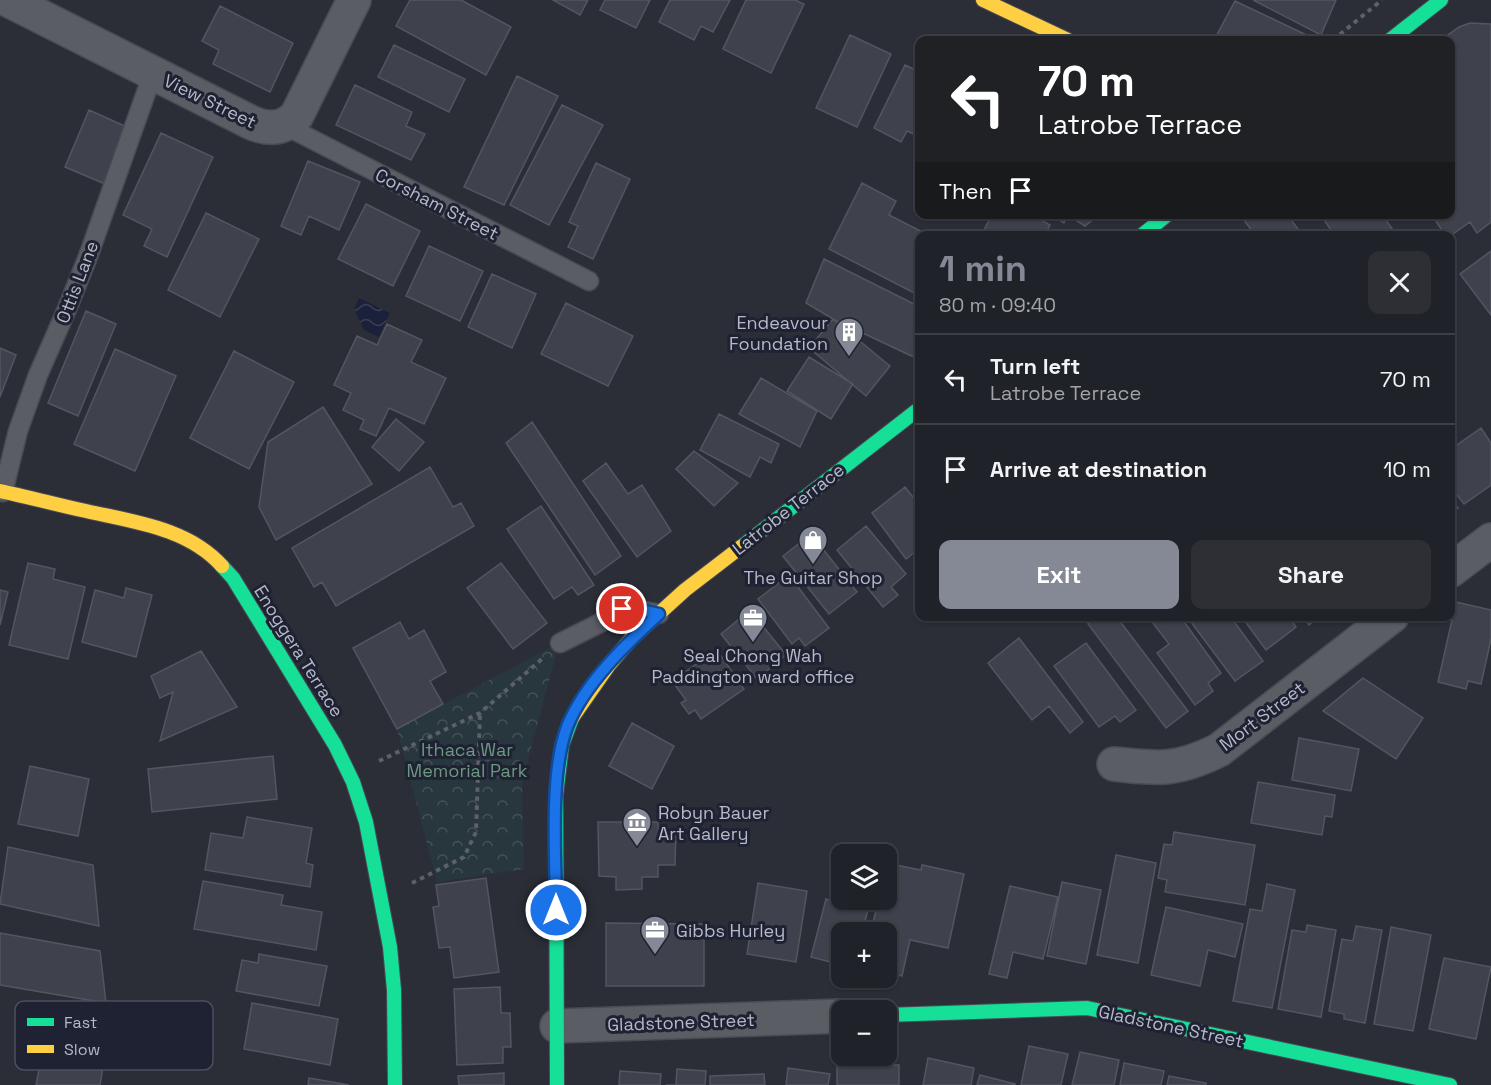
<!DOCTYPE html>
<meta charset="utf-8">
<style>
:root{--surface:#202229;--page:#2d2f35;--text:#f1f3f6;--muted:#a2a4a8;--line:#3d3f46;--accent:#858895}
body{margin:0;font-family:"Space Grotesk",sans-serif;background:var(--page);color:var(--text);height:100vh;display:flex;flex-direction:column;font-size:22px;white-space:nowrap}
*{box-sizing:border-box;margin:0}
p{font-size:20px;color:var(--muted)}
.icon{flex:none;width:33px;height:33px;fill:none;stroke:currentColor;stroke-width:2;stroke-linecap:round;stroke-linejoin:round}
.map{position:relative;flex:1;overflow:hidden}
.panel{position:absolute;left:915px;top:231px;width:540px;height:390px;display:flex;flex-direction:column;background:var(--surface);border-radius:12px;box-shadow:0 2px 4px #0004,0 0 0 2px var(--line)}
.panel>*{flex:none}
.hud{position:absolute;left:915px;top:36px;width:540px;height:183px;border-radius:12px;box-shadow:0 2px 4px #0004,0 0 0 2px var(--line);background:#202124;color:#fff;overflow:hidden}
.buttons{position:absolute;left:831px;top:844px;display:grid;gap:12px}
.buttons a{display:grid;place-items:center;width:66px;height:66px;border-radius:12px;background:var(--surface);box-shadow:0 2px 4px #0004,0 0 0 2px var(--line);font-size:30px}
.pin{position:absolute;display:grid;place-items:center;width:51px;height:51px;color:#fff;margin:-26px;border:3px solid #fff;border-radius:50%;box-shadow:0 2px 6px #0007}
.me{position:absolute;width:66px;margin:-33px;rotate:0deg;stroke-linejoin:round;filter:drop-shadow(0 0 4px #0008)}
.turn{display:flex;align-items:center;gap:21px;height:126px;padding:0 24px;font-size:27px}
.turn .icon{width:78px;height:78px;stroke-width:2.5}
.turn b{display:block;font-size:42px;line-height:51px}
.then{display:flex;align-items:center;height:57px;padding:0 24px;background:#0003;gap:12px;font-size:22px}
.round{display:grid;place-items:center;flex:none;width:63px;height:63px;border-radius:12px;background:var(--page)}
.head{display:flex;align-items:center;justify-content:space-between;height:102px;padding:0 24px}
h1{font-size:36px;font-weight:800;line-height:45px;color:var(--accent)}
.cta{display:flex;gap:12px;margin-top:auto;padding:12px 24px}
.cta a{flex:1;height:69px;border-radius:12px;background:var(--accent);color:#fff;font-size:24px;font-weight:800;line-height:69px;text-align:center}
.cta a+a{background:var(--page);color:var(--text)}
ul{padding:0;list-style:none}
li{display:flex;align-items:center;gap:18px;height:90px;padding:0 24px;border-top:2px solid var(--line)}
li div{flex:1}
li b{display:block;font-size:22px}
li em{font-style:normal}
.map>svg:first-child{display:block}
.park{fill:url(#park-crowns)}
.water{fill:url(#water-waves)}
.building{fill:#3f424c;stroke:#53565f;stroke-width:1.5}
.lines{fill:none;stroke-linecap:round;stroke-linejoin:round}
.lane-casing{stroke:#484b54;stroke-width:21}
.street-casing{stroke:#484b54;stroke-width:36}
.fast-casing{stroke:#484b54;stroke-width:16}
.slow-casing{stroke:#484b54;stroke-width:16}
.path{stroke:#5c6067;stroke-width:4;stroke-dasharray:4.5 4.5;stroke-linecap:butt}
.lane{stroke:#5b5d65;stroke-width:18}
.street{stroke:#5b5d65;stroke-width:33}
.fast{stroke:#16e098;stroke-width:14}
.slow{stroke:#ffcf43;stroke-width:14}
.route-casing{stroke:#114b97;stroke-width:15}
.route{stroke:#1a73e8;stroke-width:10}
.labels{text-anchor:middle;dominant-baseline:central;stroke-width:6;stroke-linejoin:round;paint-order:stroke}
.street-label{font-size:18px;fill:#b5b9c8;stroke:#1e2232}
.poi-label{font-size:18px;fill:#b5b9c8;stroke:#1e2232}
.park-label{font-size:18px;fill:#6d987f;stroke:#1e2232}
.key{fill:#1e2232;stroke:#4b4f5f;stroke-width:1.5}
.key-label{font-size:16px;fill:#b5b9c8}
</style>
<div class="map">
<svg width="1491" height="1085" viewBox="0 0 1491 1085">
<defs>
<pattern id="park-crowns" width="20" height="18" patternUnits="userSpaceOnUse" patternTransform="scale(1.5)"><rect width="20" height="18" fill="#28363d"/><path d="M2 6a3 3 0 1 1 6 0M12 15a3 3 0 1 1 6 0" fill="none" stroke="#455158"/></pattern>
<pattern id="water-waves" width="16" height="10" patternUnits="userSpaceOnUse" patternTransform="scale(1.5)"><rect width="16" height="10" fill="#1b213a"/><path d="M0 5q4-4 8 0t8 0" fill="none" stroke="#3a3f55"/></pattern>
</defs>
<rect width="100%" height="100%" fill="#2b2e37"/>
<path class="park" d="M559 643 522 783 524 869 437 882 397 729Z"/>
<path class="water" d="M359 298 390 313 379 337 364 330 354 309Z"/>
<path class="building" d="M410 0H461L511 27 486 75 396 26Z
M553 0H588L580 15Z
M605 0H650L636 28 600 10Z
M670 0H730L713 32 701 26 694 40 659 22Z
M746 0H795L804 4 771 73 723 49Z
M1253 0H1336L1321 35Z
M1235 1 1317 40H1214Z
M220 6 293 43 270 92 213 64 219 50 202 41Z
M1470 23 1491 24V222L1477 233 1470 222 1450 236H1446L1431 214H1450V40H1441L1459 27Z
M850 35 891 54 857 127 816 108Z
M394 45 465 79 449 112 378 77Z
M905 65 920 72V128L916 135 907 131 901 142 874 128Z
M517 76 558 96 504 205 464 187Z
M355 85 412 112 406 126 425 134 411 160 336 125Z
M562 105 603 125 549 225 510 205Z
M89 110 129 128 105 184 65 167Z
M161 133 213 157 167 257 144 246 152 229 123 215Z
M308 161 360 182 339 230 309 216 301 235 281 226Z
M596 163 630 179 593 259 568 247 578 226 569 222Z
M862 183 896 201 889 215 930 236H920V296L829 249Z
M366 204 420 231 393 286 338 259Z
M206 213 259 239 220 317 168 290Z
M992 214H1030L1050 225 1044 236H981Z
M1049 214H1100L1085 226 1068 215 1064 223Z
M1239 214H1287L1303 236H1256Z
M1320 214H1382L1397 236H1335Z
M429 246 483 271 460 321 406 296Z
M1491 251V315L1460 274Z
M824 259 920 307V360L833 319 806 303Z
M492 274 536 294 512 348 468 327Z
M566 303 633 336 608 386 541 354Z
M86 311 116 324 78 416 48 403Z
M833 319 890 366 866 396 809 348Z
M387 324 422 340 411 362 446 378 424 424 389 408 376 436 360 429 364 420 343 410 351 393 334 385 357 336 377 345Z
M0 348 16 355 0 397Z
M115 349 176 376 135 471 74 444Z
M234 351 294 382 249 469 190 438Z
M809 357 853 384 831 419 787 391Z
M761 378 817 411 800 447 739 414Z
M323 407 372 484 276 540 259 507 268 442Z
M719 414 779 444 771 463 760 457 750 477 700 450Z
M396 419 424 442 399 471 372 447Z
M532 422 621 556 595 575 506 443Z
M1481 428 1491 443V485L1464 504 1450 486V450Z
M694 451 738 483 714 506 676 469Z
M606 463 628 494 642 485 671 531 637 557 583 481Z
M430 467 453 507 461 503 474 526 336 606 322 582 314 587 292 548Z
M905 487 920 506V548L906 559 872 513Z
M1450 498 1458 508 1450 513Z
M541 506 594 585 578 595 572 587 554 599 507 529Z
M866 526 906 574 891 587 898 595 883 607 837 550Z
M811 534 857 592 829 614 783 556Z
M28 563 55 569 53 579 85 587 68 659 9 645Z
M501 563 547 623 513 649 467 588Z
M789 575 829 628 805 646 799 638 792 644 758 599Z
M126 588 152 595 136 657 82 642 95 590 124 598Z
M0 590 8 592 0 625Z
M1456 602 1491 610V639L1481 684 1468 681 1466 689 1438 682Z
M750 610 786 655 757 679 721 634Z
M1098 616H1116L1188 711 1166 728 1088 624Z
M1153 616H1180L1221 673 1208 683 1213 691 1195 705 1157 653 1169 644 1150 619Z
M1190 616H1230L1263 661 1235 681 1188 618Z
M1241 616H1289L1296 627 1266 650Z
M1303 616H1320L1309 625Z
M400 622 409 639 424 630 446 672 430 681 443 704 397 729 353 648Z
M1019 638 1083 722 1070 733 1049 706 1032 720 988 663Z
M1086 643 1136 710 1120 722 1115 716 1099 727 1054 666Z
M717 650 744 689 701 719 695 710 689 714 681 703 686 700 672 681Z
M201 651 237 707 160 741 173 692 160 698 151 676Z
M1363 678 1423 718 1396 759 1323 711Z
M632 723 674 746 652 789 609 766Z
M1299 738 1359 749 1351 791 1292 780Z
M273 756 277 799 152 812 148 769Z
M30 766 89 779 78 836 18 824Z
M1258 782 1335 795 1332 817 1325 816 1322 835 1251 823Z
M247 817 312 828 306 863 313 865 310 887 205 870 211 833 243 838Z
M598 822H658V829L676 830 675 865H658V877H642V889L616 890V877L599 876Z
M1174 832 1255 845 1245 905 1165 892 1167 880 1158 878 1164 844 1172 845Z
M8 847 93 865 99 926 0 904Z
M1116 855 1156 863 1138 963 1097 955Z
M886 863 921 870 922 865 964 874 948 948 910 940 902 976 886 973V933H871L878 900H886Z
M486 878 499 972 454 978 450 947 439 948 433 907 439 906 436 885Z
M203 881 283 895 281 905 322 912 316 950 194 929Z
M1062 882 1101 890 1086 964 1047 956Z
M758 883 807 891 796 962 747 954Z
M1267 884 1295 890 1272 1008 1233 1001 1250 909 1262 911Z
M1010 886 1058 897 1043 959 1013 952 1007 978 989 974Z
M826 899 868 910 862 933H842V965L811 957Z
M1166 907 1243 924 1235 957 1208 950 1200 986 1151 975Z
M606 923 704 924V986H606Z
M1307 925 1336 930 1321 1017 1278 1009 1292 930 1306 932Z
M1356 926 1382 930 1365 1023 1344 1019V1014L1329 1011 1342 939 1353 941Z
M1391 927 1431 935 1413 1031 1374 1024Z
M0 933 100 951 106 1003 0 985Z
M259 954 327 966 319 1006 236 991 242 960 258 963Z
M1444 958 1491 967 1476 1039 1429 1029Z
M500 987 501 1013H510L511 1047H503V1063L457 1065 454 989Z
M252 1003 338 1019 330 1065 244 1049Z
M44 1044 105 1055 100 1085H36Z
M1029 1046 1068 1054 1061 1085H1021Z
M1080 1052 1119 1060 1114 1085H1072Z
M928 1058 974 1068 971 1085H923Z
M1124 1063 1164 1071 1161 1085H1120Z
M837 1064 899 1065V1085H837Z
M788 1068 830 1074 828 1085H786Z
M677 1069 706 1071 705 1085H666H676Z
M620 1071 661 1074 660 1085H619Z
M504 1073V1085H459L458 1076Z
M764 1074 765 1085H710V1076Z
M980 1075 1015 1084 1014 1085H977Z
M1169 1076 1206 1083V1085H1167Z
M309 1078 349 1085H308Z"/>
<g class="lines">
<g class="lane-casing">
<path id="lane" d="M286 126 589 281
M3 492 18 431 38 375 67 309 89 254 153 73
M560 643 602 622 622 609 632 608 659 614"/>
</g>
<g class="street-casing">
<path id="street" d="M8 0 250 122C267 130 284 130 297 115L354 0
M1450 571 1491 540
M1114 764C1159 769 1177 771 1219 750L1392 616
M557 1026 842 1016"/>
</g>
<g class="fast-casing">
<path id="fast" d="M1390 40 1441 0
M1141 236 1168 214
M741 547 920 408
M222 566 233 578 335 745 353 782 366 822 390 947 394 990 395 1085
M886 1015 1087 1008 1450 1085
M557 1085 556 795 562 745 572 718"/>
</g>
<g class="slow-casing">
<path id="slow" d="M983 0 1068 40
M0 491C29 497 58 505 86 511 134 522 188 528 222 566
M572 718 609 665 631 639 685 590 741 547"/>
</g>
<path class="path" d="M1333 40 1382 0
M379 761 480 713 542 659
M412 883 464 857 476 832 480 713"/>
<use href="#lane" class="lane"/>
<use href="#street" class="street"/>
<use href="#fast" class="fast"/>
<use href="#slow" class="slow"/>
</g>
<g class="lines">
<g class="route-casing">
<path id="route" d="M556 910C556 857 549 775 567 727 584 684 626 644 659 614L632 608 622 609"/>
</g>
<use href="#route" class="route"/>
</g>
<defs>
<g id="building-pin" transform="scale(1.5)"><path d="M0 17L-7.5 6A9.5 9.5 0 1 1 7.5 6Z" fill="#858895" stroke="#1e2232"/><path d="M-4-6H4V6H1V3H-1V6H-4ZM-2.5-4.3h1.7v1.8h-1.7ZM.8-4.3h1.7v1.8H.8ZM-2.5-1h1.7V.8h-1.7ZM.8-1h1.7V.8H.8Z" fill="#fff"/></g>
<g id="shop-pin" transform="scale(1.5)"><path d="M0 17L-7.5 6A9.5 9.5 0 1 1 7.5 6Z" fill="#858895" stroke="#1e2232"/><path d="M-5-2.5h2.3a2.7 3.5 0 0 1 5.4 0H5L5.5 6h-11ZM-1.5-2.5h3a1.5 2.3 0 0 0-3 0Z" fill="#fff"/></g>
<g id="office-pin" transform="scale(1.5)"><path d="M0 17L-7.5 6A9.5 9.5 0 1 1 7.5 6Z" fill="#858895" stroke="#1e2232"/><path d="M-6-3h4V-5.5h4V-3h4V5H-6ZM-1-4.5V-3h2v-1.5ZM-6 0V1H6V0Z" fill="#fff"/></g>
<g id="museum-pin" transform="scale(1.5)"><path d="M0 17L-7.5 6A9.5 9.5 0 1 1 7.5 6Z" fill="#858895" stroke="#1e2232"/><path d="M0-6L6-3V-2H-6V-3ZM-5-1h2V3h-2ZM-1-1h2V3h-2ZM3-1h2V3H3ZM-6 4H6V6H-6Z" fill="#fff"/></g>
</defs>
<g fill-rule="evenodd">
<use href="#building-pin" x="849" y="332"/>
<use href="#shop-pin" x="813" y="540"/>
<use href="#office-pin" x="753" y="618"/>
<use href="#museum-pin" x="637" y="822"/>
<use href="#office-pin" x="655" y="930"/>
</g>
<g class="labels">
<g class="street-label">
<text transform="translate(210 101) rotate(26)">View Street</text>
<text transform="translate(437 204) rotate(27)">Corsham Street</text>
<text transform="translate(77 282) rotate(-69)">Ottis Lane</text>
<text transform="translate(788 509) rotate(-38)">Latrobe Terrace</text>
<text transform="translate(299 651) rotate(58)">Enoggera Terrace</text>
<text transform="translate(1262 716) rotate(-37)">Mort Street</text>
<text transform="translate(681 1022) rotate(-2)">Gladstone Street</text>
<text transform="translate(1171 1026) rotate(12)">Gladstone Street</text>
</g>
<g class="poi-label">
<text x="828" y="322" text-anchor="end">Endeavour<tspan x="828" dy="21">Foundation</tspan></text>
<text x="813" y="577">The Guitar Shop</text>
<text x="753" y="655">Seal Chong Wah<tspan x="753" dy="21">Paddington ward office</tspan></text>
<text x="658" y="812" text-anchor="start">Robyn Bauer<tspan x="658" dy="21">Art Gallery</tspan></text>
<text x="676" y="930" text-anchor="start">Gibbs Hurley</text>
</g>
<g class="park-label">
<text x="467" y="749">Ithaca War<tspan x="467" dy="21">Memorial Park</tspan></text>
</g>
</g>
<rect x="15" y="1001" width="198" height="69" rx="9" class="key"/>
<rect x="27" y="1018" width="27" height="8" fill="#16e098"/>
<rect x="27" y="1045" width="27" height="8" fill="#ffcf43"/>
<g class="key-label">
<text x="64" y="1028">Fast</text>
<text x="64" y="1055">Slow</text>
</g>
</svg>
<div class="buttons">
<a><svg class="icon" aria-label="layers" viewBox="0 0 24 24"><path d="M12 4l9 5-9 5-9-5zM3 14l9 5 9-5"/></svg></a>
<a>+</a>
<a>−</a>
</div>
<div class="pin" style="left:622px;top:609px;background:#d93025"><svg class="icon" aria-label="arrive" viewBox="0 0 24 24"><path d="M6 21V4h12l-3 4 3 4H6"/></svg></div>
<svg class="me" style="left:556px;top:910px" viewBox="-20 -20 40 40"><circle r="17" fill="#1a73e8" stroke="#fff" stroke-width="3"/><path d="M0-11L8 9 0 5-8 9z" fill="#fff"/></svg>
<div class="hud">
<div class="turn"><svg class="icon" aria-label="left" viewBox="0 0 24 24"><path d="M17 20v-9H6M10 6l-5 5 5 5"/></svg><div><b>70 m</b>Latrobe Terrace</div></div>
<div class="then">Then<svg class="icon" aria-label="arrive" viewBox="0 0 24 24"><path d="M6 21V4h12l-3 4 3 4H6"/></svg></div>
</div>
<section class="panel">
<div class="head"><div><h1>1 min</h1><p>80 m · 09:40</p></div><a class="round"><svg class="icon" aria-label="close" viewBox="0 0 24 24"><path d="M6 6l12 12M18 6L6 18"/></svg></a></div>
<ul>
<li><svg class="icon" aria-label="left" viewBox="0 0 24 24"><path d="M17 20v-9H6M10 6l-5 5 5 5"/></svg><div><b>Turn left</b><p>Latrobe Terrace</p></div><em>70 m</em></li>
<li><svg class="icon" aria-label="arrive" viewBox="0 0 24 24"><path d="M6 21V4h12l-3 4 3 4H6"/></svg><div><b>Arrive at destination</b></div><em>10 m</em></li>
</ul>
<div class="cta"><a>Exit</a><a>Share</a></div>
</section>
</div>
